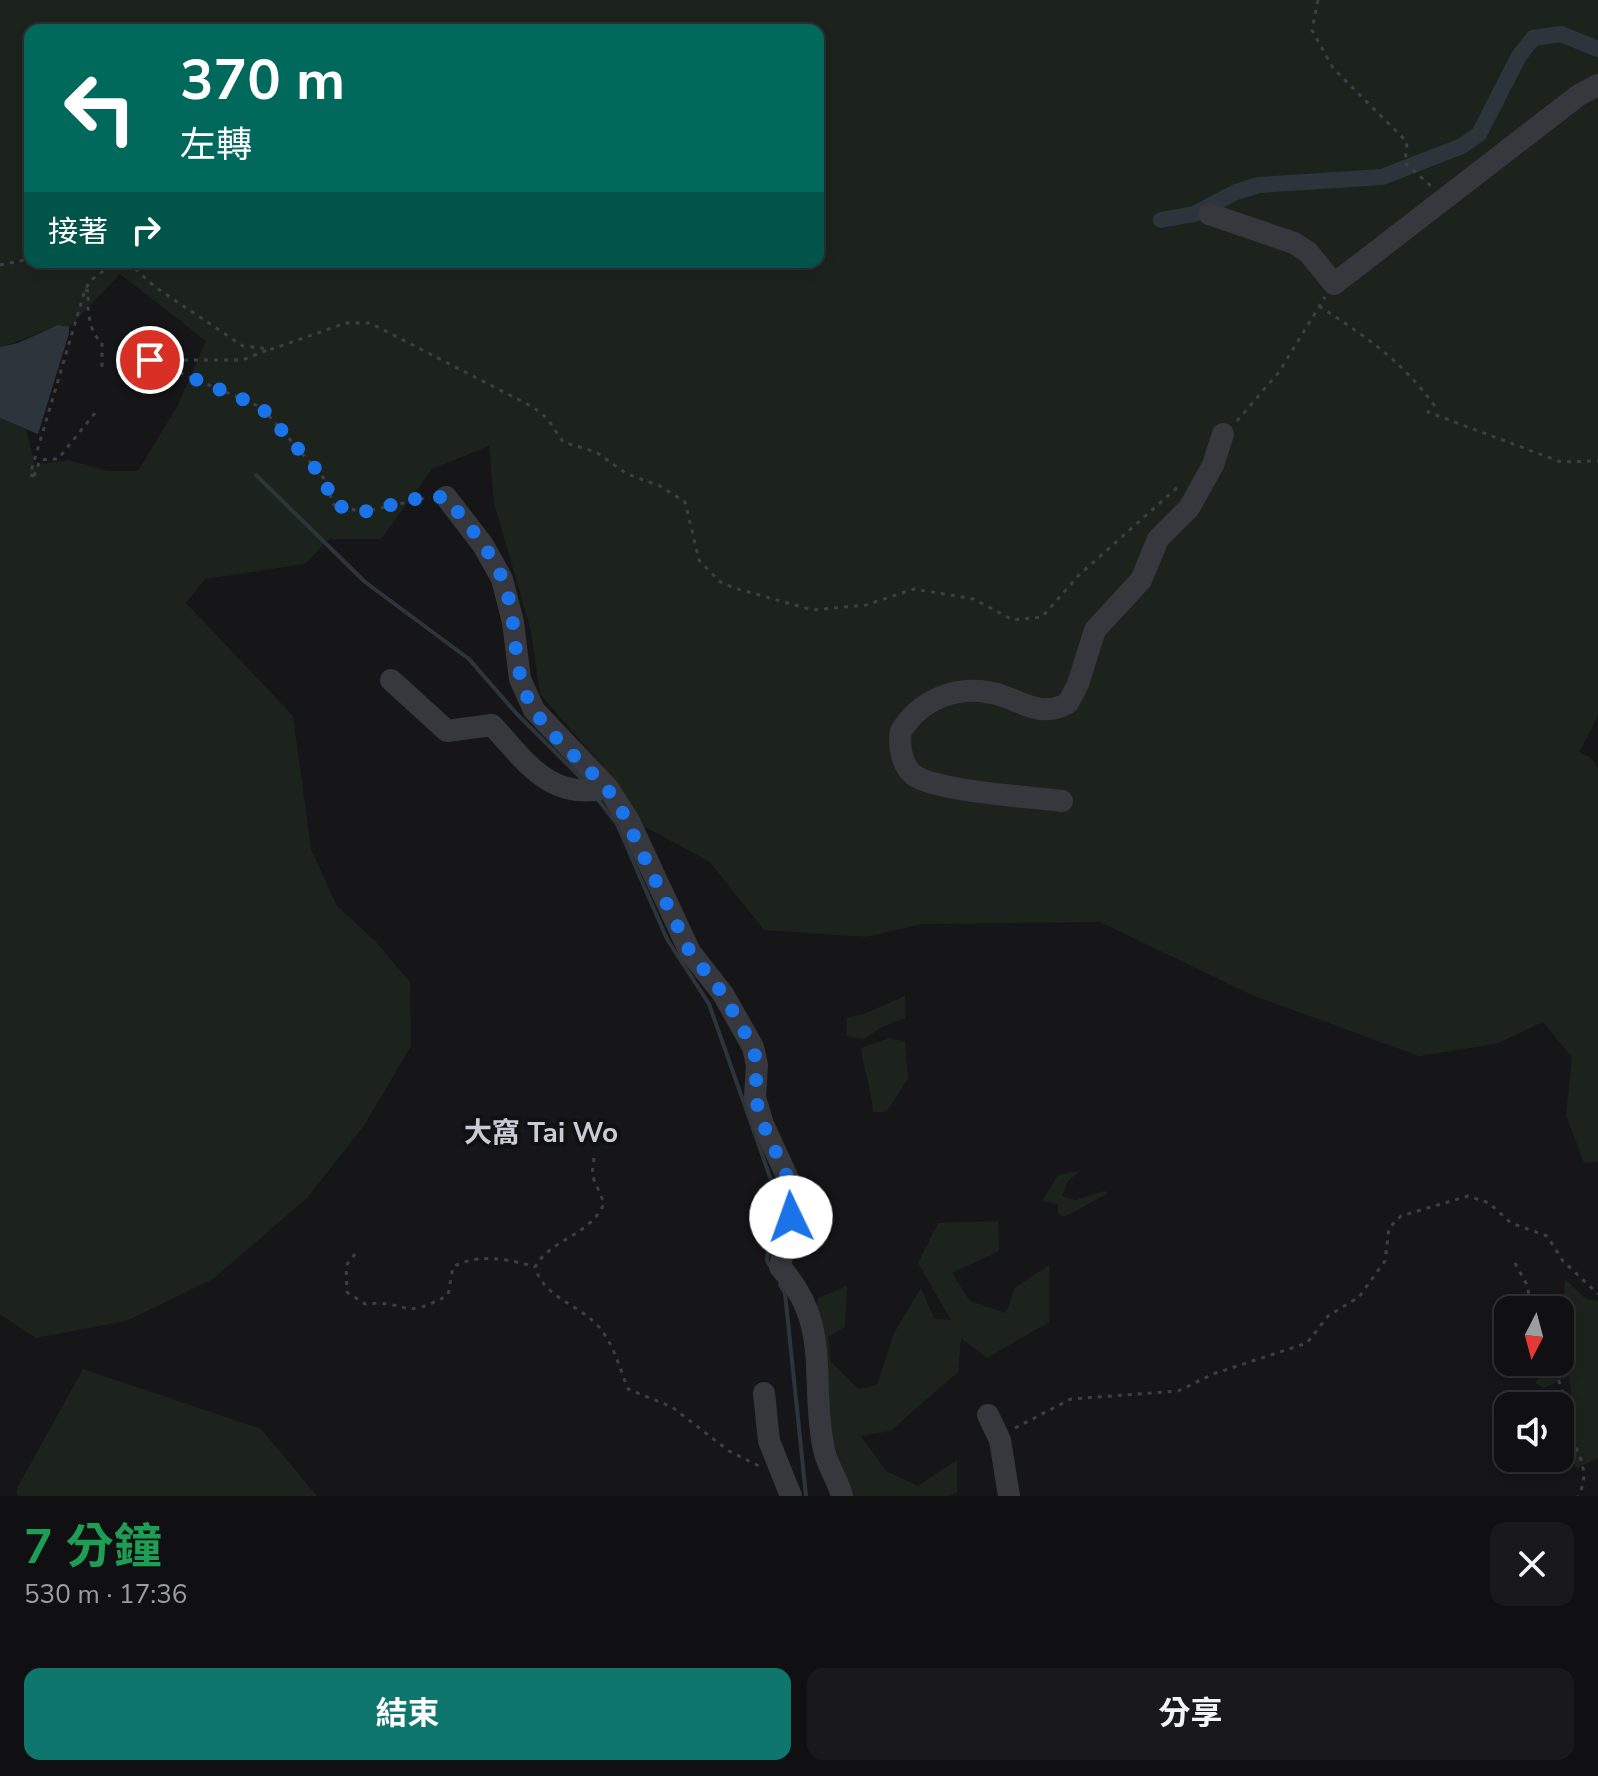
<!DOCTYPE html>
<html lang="zh-TW">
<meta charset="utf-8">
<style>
:root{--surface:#101012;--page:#19191b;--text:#f1f3f6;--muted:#9c9d9f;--line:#303032;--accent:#0f766e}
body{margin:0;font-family:"Nunito Sans","Noto Sans TC",sans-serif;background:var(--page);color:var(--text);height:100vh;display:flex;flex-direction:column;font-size:30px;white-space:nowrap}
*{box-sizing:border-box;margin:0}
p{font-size:26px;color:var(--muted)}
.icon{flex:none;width:44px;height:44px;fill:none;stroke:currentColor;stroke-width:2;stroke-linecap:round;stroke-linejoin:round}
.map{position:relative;height:1496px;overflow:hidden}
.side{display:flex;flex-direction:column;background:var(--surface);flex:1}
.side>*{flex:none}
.hud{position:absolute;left:24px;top:24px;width:800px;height:244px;border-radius:16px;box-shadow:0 4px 12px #0003,0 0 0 2px var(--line);background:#00695c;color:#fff;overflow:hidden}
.needle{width:52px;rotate:186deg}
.buttons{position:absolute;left:1494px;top:1296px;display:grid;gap:16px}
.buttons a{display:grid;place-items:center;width:80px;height:80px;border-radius:16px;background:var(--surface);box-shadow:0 4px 12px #0003,0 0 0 2px var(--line);font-size:40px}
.pin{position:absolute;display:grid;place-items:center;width:68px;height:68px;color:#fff;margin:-34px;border:4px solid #fff;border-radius:50%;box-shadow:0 2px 8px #0007}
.me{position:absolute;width:88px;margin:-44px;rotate:357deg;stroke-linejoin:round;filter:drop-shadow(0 0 6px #0008)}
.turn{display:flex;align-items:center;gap:28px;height:168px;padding:0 24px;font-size:36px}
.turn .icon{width:104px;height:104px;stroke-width:2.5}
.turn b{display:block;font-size:56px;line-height:68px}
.then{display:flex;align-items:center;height:76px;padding:0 24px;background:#0003;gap:16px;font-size:30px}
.round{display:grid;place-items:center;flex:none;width:84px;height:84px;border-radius:16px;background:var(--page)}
.headline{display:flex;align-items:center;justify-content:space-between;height:136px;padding:0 24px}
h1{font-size:48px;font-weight:700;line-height:60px;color:#1e9e55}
.button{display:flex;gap:16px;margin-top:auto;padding:16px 24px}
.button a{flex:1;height:92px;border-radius:16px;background:var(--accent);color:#fff;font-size:32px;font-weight:700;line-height:92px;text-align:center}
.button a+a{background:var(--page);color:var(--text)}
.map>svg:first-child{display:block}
.green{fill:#1c231d;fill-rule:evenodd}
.water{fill:#2c353c}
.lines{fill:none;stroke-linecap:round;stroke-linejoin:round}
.stream{stroke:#2c353c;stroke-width:4}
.canal{stroke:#2c353c;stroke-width:16}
.path{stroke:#3d3f44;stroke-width:3;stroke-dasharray:4 6;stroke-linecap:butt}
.minor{stroke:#37383d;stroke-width:22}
.route{stroke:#1a73e8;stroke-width:14;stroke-dasharray:0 25.2}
.labels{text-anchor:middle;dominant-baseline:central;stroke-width:8;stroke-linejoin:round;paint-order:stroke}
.quarter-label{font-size:28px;font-weight:bold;fill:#c9ccd4;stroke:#111113}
</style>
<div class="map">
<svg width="1598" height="1496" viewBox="0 0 1598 1496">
<rect width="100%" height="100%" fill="#161618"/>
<path class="green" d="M0 0H1598V716L1579 752 1591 758 1598 768V1162L1584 1163 1566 1115 1572 1057 1543 1022 1496 1044 1419 1056 1252 995 1100 922 922 924 866 937 764 930 710 862 634 821 606 770 540 694 531 631 494 503 489 446 432 469 381 539H329L305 564 205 579 186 603 293 716 311 849 337 906 375 941 410 982 411 1046 365 1124 307 1198 213 1279 126 1321 36 1338 0 1314V418L26 429 35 465 68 460 108 471H138L178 405 206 341 120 274 69 327C54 323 19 343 0 347ZM30 30H818V262H30Z
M905 996V1018L882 1027 864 1039 846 1036 847 1018 864 1014Z
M889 1038 905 1042 908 1079 887 1111 873 1113C872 1090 864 1071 861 1048Z
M1081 1170 1068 1181 1062 1196 1075 1200 1104 1191 1109 1193 1064 1217 1058 1213V1204L1042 1201 1058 1175Z
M998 1221 999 1251 952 1273 970 1301 1006 1313 1015 1288 1049 1265V1322L987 1358 961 1338 958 1372 890 1431 861 1436 886 1471 918 1486 957 1460V1492L947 1496H851L809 1372 818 1298 847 1286 845 1327 828 1337 831 1362 858 1389 877 1385 894 1333 921 1288 934 1319 951 1320 918 1263 938 1223Z
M1565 1279 1586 1299 1598 1301V1458L1577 1468 1570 1459 1562 1431 1574 1416 1569 1376 1544 1388 1535 1383 1548 1362H1560Z
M83 1369 261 1429 317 1496H18L16 1490Z"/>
<path class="water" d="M58 325 69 327V333L38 434 0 418V347L18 343Z"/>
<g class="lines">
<path class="stream" d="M256 475 365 582 469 659 516 713 584 781
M596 797 617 824 667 939 709 1004 775 1191 767 1261 770 1266
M780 1285 785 1293 806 1496"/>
<path class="canal" d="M1161 220 1194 214 1236 192 1259 185 1382 177 1462 146 1479 134 1519 56 1533 38 1561 34 1598 49"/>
<path class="path" d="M1318 0 1312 30 1333 68 1407 142 1405 163 1432 187
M128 262 155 287 243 346 272 349 346 323H370L533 407 547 418 563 442 596 452 627 474 660 486 685 502 699 560 719 581 734 588 813 610 866 605 914 589 974 599 1013 620 1042 617 1079 575 1179 486
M0 265 30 259
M85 290 89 291C86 305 89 335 102 342V369
M1319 306C1366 337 1400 359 1434 405L1428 412 1561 462 1598 461
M123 354 150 360 261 407 323 477 334 505 363 512 430 497
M154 360H242L268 350
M1237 421 1279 372 1325 297
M34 476 30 475 85 290 90 281 115 262
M34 476 40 460 58 459 95 413
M594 1158 592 1175 604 1203C592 1235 550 1239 535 1267 544 1298 577 1303 598 1326 614 1344 619 1367 628 1389L672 1407 729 1451 759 1466
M355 1254 346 1266 347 1292 365 1304C409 1299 400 1322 448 1295L453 1267C477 1253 510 1259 535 1267
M1515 1263 1527 1285 1532 1310
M1550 1362C1563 1386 1564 1397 1568 1423 1572 1448 1594 1469 1578 1496
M1015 1428 1071 1399 1178 1391 1213 1374 1307 1343 1328 1316 1359 1297 1385 1261 1389 1228 1401 1216 1468 1196 1489 1203 1511 1223 1547 1236 1563 1261 1598 1294"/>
<path class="minor" d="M1209 214 1294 243 1308 252 1334 284 1579 95 1598 85
M446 497 483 545 502 579 513 622 520 679 534 710 608 788 629 821 690 952 723 994 753 1047 757 1065 755 1097 763 1124 795 1194 780 1267C833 1325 809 1380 824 1450 827 1465 838 1480 842 1496
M391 680 447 731 492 725C527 763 550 801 608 788
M1062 801C1031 797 938 791 915 776 902 767 898 745 901 731 920 700 956 685 992 693 1019 698 1039 720 1068 703L1078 684 1095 630 1141 580 1158 539 1189 508 1213 465 1223 434
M764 1393 769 1441 791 1496
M988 1415 1000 1440 1009 1496"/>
</g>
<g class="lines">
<path class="route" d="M150 360 261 407 323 477 334 505 363 512 423 497H446C466 523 489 548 502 578 520 620 509 669 533 708 555 745 595 769 619 805L690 952 723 994 753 1047 757 1065 755 1097 763 1124 795 1194 791 1217"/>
</g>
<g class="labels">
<g class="quarter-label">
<text x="541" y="1133">大窩 Tai Wo</text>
</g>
</g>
</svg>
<div class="buttons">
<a><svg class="needle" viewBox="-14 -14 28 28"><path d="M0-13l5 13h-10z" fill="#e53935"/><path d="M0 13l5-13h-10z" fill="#9c9d9f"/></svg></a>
<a><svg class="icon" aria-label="sound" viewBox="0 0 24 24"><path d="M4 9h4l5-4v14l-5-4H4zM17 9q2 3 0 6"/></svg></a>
</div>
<div class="pin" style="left:150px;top:360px;background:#d93025"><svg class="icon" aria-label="arrive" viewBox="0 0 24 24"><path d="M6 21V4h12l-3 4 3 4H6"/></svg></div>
<svg class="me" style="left:791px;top:1217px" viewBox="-20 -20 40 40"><circle r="19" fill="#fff"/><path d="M0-13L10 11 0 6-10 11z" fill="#1a73e8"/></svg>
<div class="hud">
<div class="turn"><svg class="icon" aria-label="left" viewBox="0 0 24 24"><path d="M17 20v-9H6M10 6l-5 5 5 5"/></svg><div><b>370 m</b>左轉</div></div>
<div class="then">接著<svg class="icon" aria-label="right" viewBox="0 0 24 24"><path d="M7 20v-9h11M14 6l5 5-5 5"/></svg></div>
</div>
</div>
<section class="side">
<div class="headline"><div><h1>7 分鐘</h1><p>530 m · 17:36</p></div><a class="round"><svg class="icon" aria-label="close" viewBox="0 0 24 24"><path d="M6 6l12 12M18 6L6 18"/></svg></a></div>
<div class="button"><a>結束</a><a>分享</a></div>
</section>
